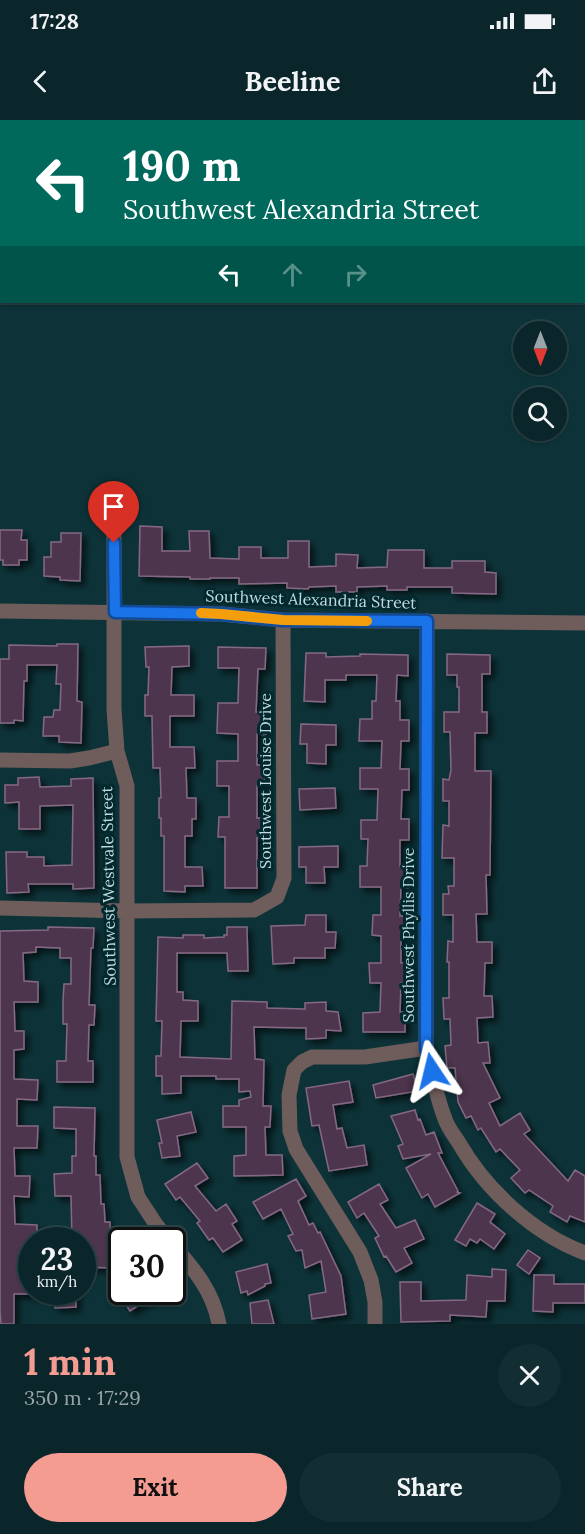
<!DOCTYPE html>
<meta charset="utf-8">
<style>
:root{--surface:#0a262a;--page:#132e32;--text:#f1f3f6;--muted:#99a5a8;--line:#2a4347;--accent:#f59c92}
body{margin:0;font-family:Lora,serif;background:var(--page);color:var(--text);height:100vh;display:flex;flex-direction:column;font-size:22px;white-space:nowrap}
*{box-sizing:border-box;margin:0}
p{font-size:20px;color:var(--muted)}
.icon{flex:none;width:33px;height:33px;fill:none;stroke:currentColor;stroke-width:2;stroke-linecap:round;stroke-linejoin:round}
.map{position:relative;height:1204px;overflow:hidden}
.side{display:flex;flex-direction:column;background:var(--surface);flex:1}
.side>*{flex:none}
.guide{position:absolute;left:0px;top:0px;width:585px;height:183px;box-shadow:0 2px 4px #0004,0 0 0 2px var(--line);background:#00695c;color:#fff;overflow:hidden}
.needle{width:39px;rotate:180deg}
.fabs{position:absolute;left:513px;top:201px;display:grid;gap:12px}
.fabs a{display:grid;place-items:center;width:54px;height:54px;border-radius:50%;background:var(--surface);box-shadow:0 2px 4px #0004,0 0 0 2px var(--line);font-size:30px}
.speed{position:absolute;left:18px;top:1107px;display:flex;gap:12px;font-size:30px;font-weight:700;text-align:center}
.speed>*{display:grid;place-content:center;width:78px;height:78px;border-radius:50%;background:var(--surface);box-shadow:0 2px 4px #0004,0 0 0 2px var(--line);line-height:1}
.speed small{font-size:15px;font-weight:400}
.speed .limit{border:3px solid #111;border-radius:9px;background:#fff;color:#111}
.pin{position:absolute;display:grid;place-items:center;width:51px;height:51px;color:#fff;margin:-62px -26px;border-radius:50% 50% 50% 0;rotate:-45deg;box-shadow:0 0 6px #0007}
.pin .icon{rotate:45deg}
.me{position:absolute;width:66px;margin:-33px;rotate:350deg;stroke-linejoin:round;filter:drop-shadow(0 0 4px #0008)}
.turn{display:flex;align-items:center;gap:21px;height:126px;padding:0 24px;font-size:27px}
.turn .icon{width:78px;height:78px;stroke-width:2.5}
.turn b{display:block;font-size:42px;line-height:51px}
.lanes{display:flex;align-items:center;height:57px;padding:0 24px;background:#0003;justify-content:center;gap:30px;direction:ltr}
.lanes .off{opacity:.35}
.round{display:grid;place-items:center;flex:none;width:63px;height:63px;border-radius:32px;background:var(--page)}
.headline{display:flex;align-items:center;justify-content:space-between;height:102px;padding:0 24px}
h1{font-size:36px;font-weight:800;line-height:45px;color:var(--accent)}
.button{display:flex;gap:12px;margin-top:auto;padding:12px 24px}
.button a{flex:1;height:69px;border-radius:36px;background:var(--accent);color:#111;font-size:24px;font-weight:800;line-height:69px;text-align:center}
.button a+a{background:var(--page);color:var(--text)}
.status{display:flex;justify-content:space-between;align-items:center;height:42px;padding:0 30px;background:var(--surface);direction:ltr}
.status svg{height:16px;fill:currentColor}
header{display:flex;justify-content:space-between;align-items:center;height:78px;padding:0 24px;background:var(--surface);font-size:27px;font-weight:800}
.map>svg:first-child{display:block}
.building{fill:#4e354e;stroke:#856984;stroke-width:1.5;filter:url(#shadow)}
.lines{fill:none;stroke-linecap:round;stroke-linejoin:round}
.minor{stroke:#6f5d5b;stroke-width:15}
.route-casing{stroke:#114b97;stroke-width:15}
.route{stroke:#1a73e8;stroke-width:10}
.slow{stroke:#f59e0b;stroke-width:10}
.labels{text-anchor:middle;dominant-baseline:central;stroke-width:6;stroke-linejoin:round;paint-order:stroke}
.street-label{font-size:16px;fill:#c1dade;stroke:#02292e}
</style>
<div class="status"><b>17:28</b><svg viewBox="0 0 49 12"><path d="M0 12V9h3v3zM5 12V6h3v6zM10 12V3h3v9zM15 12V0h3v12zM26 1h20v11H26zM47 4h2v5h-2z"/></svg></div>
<header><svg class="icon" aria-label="back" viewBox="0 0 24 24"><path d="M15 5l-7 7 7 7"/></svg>Beeline<svg class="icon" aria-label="share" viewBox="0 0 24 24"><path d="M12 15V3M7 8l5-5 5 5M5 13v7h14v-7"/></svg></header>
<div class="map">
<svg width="585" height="1204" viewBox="0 0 585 1204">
<defs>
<filter id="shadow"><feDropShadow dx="4.5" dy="4.5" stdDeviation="3" flood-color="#0009"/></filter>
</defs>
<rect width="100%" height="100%" fill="#0d3338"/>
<path class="building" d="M140 406 162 407V431H190L189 411H209L210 438 239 439V427H261V438H288V421H309V447L336 446V434L358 435 357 448 387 447 388 430H424V448H452V441H485V452L496 453V474L452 473V467H407V470H387V466L357 467V472H336V466L309 467 308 469 287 468V463L239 464V458H210V459H190V457L139 456Z
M0 410H22L21 420H27V440H19V445H3V440H0Z
M61 413H81L80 461 60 460V457L44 456V437H51V422H61Z
M57 524H78L77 581 82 582 81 623 59 622V616H43L44 597H53L54 590H60L61 564H56L57 545H27V561H24L23 601 14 600V603H0V539H9V525L57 526Z
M189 526V546L172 547 171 575H194V596H170V627H194L195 648H186L187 678H196V699H192V716H185V747H202L203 766H185V772L164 771V716H161V698H159V678H161L160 648H153L152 596H145V575H148L149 547H146L145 527Z
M218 527 266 528 265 549H258L256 592 266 593V615L257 614V645H265V666H257V698H265L264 718H257V768H225V717H218L219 697H229V666H217V641H238V614L217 613 218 583H238L239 548H218Z
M306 533H326V537L360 536V534L408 535V556L397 555 396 581H400V600H409V621H401L400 649H409V670H402L401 699H409V720H400V746H408V768L401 767 400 796H408L407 816H401V843L409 842V863H401L400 892H405V912H363V893L380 892 381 863H370L369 843H381V816L372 815 373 795H381V767H360V746H367L368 719H361V700H377L378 669H360V648H381L382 621H359L360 599H372V581H376L377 555H346V560H325V582L304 581Z
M447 534 490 535V554H482V592H487V613H475V651H491L490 755H486L487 794H476L477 822H492V843H485L484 876H492L493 897 477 898 478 923 488 922 490 943H483L500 978 489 983 500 1006 520 993 530 1010 524 1014 568 1061 575 1050 585 1056V1102L570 1096 567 1102 550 1092 553 1086 529 1070 525 1073 511 1058 520 1050 500 1029 496 1032 481 1008 478 1010 471 996 466 998 458 982 455 948H447L445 926 451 925 450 899H444L443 878H449V842H447L448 821 453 822V795H443V774H449L448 766H454V738H442L443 705 449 706V681H443V659L449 660 451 650 450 612H444V592H459V567H457V555H447Z
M301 604 336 605V625H326V644L307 643V624H300Z
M39 657 40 667 71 666V659L93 658 94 768 73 769V764H28L29 772 7 773 6 732H27V737H44V746L72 745 73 685 40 686V709H19V682L5 683V665H18V658Z
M335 668 336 688 300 690 299 669Z
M338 726V747H324L325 763H306V747H299V727Z
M306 795H326V812H336L335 828H325V838H294V843L273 844 271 806 305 805Z
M48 807 94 808 93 828H91L89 885H95L94 905H89L88 941H93V962H57V941H66L67 904H63V881L64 864H71V838H60V828L36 827V832L23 833 24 861 38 862V882H14L15 911H24V929L14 930V959L38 960 37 980 17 979V1006H38L37 1028H14L15 1056H30L29 1077 14 1076 15 1104 37 1105V1120H32V1129H21V1153H32V1174H14V1204H1L0 1191V811L48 810Z
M227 807H247L248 851H228L227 833H177V872H183V880L198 881V901H181L180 937 231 939 232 881 267 882V888L305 889V883L326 882V891L338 892 341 911 326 910V918L306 919V908L254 907 255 939 264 940 263 986H271L270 1007H265L266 1035H282L283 1055 234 1056V1036L246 1035V1007H223V986H239V980L251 977 250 971 239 972V959H216V956H181V973L162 974V956H156V936H161L162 901H156L158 817 183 818V815H204V818L224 817V815H227Z
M413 954 418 971 376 978 373 965Z
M349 961 353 982 333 985 337 1009 342 1008 347 1028 364 1025 367 1045 329 1051 319 1005 312 1006 306 968Z
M54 987 95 988 94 1036H96V1055H100L101 1084H104L105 1102H110L111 1148 83 1147 84 1123 82 1120H72L71 1076H55L54 1054 72 1053V1036H76V1009L54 1008Z
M415 990 418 1000 420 999 426 1015 434 1012 442 1033H438L458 1071 457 1072 460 1073 435 1087 428 1074 422 1078 406 1048 431 1034 403 1039 398 1026 403 1024 391 996Z
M191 992 196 1012 177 1016 180 1036 162 1038 159 1023H162L157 1000Z
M197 1043 208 1058 195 1066 216 1091 226 1084 237 1101 232 1104 242 1120 223 1132 213 1118 209 1120 197 1103 200 1101 180 1077 176 1080 165 1064Z
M296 1059 306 1076 298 1081 309 1105 313 1103 318 1113 320 1112 341 1156 346 1194 312 1199 309 1175 326 1172 321 1141 305 1148 302 1130 296 1131 288 1116 293 1114 281 1089 263 1099 253 1082Z
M379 1064 388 1080 380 1084 396 1108 415 1100 424 1119 404 1128 412 1143 396 1152 386 1136 384 1137 375 1118 379 1116 364 1093 357 1098 348 1082Z
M477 1083 495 1094 490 1102 505 1114 494 1129 480 1119 477 1123 470 1119 466 1126 455 1120Z
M528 1130 540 1138 529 1154 517 1145Z
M267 1144 271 1163 265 1164V1166L248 1175 247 1171 241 1173 236 1152Z
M492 1149 506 1150 505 1181H487L486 1197 450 1195V1201L401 1202 400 1162H421V1181L466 1180 467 1155 492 1157Z
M534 1155H554V1164H585V1183H553V1192L533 1191Z
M55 1172H76V1187L55 1188Z
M118 1172H159L130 1191Z
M268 1180 274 1204H252L250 1183Z"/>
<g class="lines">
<path class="minor" d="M114 401V589L117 631 127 666V1037L138 1077 157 1106 169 1120
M0 491 221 494 283 500 585 503
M427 501 426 928C432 952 436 976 445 999 448 1008 454 1015 459 1023 486 1070 534 1114 585 1133
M0 640 70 641 89 638 117 631
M0 788 127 791 254 790 277 777 284 758 283 500
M172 1124C194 1149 213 1171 219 1204
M375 1204V1182L371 1160 360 1132 296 1029 290 1011 289 975 294 950 302 942 312 937H365L426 928"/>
</g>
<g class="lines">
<g class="route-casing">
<path id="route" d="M114 423 115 492 221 494 283 500 427 501 426 928 432 951"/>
</g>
<use href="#route" class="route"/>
<path class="slow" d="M201 493 221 494 283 500 367 501"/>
</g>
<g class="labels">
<g class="street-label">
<text transform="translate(311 479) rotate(2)">Southwest Alexandria Street</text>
<text transform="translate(265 661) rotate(-90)">Southwest Louise Drive</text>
<text transform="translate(108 766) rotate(-91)">Southwest Westvale Street</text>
<text transform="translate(408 815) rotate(-90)">Southwest Phyllis Drive</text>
</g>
</g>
</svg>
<div class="fabs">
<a><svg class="needle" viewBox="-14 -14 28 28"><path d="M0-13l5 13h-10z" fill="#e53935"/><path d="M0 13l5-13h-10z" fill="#99a5a8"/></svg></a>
<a><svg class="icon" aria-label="search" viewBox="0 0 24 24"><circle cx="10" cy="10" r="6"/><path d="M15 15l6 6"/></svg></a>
</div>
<div class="speed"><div>23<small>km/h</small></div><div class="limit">30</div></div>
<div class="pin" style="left:114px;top:423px;background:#d93025"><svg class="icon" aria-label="arrive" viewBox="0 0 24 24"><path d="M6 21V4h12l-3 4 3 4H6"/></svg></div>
<svg class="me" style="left:432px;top:951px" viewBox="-20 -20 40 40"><path d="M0-17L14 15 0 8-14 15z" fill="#1a73e8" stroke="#fff" stroke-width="4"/></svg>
<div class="guide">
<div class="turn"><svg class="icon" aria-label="left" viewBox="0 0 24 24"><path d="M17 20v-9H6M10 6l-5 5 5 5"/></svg><div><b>190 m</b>Southwest Alexandria Street</div></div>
<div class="lanes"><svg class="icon" aria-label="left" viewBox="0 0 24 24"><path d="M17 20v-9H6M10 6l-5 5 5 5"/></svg><svg class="icon off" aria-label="ahead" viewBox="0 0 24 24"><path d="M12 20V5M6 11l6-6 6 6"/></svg><svg class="icon off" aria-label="right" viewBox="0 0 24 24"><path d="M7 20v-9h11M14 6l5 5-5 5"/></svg></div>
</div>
</div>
<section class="side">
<div class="headline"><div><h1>1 min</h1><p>350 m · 17:29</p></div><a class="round"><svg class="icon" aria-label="close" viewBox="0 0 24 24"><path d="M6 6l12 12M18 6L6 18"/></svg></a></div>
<div class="button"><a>Exit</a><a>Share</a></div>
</section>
